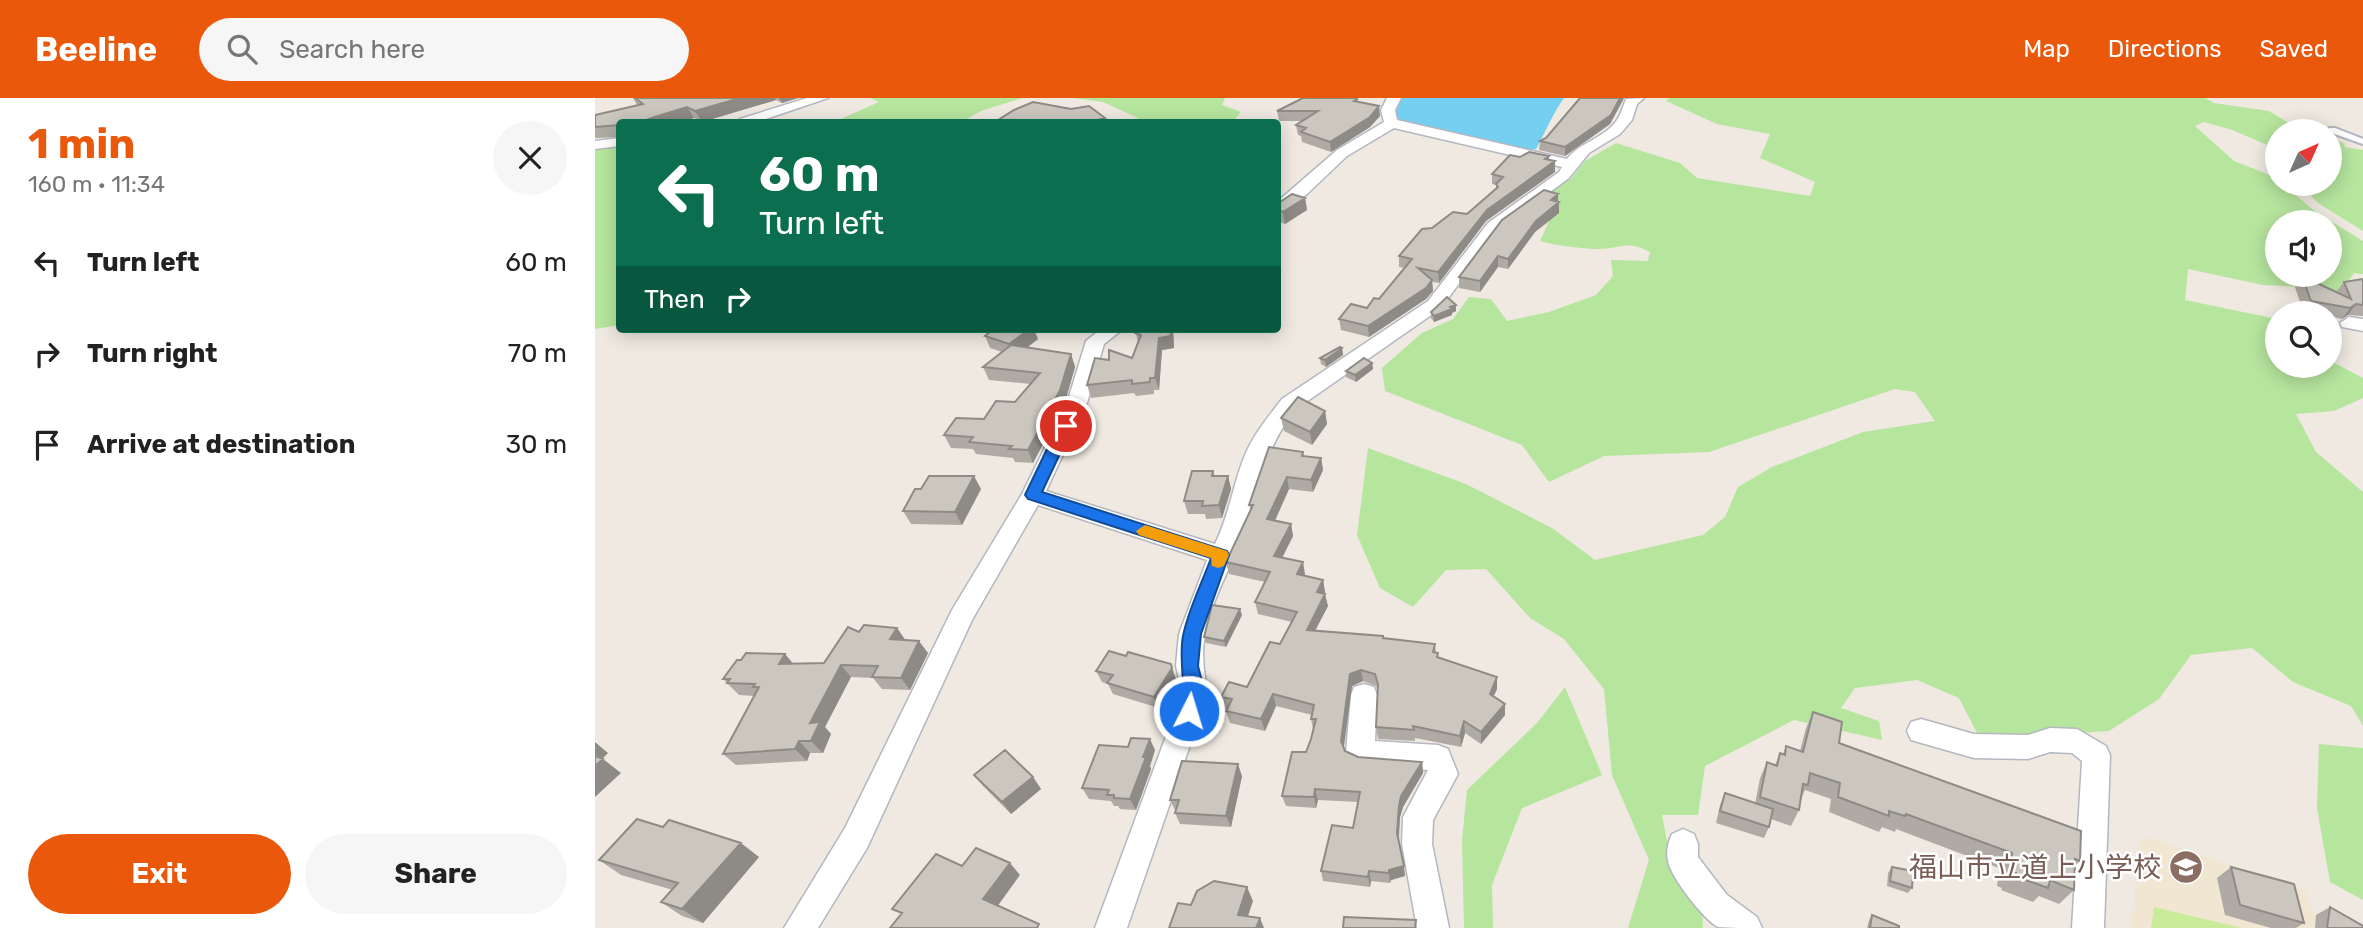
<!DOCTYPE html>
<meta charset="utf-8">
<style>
:root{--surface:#fff;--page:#f6f6f6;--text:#222;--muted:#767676;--accent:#ea580c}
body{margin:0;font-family:Rubik,"Noto Sans JP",sans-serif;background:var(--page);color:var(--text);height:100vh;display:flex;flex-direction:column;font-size:26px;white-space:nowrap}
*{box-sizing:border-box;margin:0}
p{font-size:23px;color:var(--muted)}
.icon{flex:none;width:38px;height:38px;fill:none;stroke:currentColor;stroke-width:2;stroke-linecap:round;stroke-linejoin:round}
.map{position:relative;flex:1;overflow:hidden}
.details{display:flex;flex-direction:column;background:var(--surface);width:595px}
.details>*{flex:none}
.top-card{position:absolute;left:21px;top:21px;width:665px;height:214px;border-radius:7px;box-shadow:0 4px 18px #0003;background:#0b6e4f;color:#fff;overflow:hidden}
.needle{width:46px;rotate:45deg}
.controls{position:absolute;left:1670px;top:21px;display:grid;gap:14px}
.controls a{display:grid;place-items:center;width:77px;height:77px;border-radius:50%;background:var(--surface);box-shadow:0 4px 18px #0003;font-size:35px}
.pin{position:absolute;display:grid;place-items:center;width:60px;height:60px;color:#fff;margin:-30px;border:4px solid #fff;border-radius:50%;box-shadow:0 2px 7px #0007}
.me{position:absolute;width:77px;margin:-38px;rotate:5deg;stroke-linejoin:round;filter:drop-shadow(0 0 5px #0008)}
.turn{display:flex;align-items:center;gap:24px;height:147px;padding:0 28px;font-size:32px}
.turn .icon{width:91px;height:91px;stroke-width:2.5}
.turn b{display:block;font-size:49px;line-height:60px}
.then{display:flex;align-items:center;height:66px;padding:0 28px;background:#0003;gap:14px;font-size:26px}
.round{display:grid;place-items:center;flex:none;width:74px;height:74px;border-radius:37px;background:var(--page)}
.head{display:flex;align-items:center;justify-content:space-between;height:119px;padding:0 28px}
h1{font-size:42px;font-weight:700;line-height:52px;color:var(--accent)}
.primary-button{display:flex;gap:14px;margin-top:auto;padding:14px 28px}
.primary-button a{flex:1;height:80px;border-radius:42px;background:var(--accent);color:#fff;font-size:28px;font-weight:700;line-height:80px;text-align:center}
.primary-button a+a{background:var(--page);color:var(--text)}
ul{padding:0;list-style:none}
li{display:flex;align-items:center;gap:21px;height:91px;padding:0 28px}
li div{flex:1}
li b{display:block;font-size:26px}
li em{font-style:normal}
header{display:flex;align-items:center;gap:42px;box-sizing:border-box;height:98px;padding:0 35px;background:var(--accent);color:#fff}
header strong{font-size:33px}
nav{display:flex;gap:38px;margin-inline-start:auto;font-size:24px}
.search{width:490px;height:63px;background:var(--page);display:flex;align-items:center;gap:18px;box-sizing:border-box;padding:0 24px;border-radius:38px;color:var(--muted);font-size:26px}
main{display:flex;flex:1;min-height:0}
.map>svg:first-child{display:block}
.education{fill:#f0e6d1}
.green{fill:#b6e59e;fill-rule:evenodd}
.pitch{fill:#c9ec9a}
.water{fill:#75cff0}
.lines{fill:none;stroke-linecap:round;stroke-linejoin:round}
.lane-casing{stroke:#b4b7c1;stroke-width:4}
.street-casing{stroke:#b4b7c1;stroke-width:3}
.lane{fill:#fff;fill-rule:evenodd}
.street{fill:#fff;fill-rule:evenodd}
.wall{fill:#afaba4}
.shaded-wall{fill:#8e8b86}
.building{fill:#cbc7bf;stroke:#8e8b86;stroke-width:2}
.route{fill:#1a73e8;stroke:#114b97;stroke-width:2}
.slow{fill:#f59e0b}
.labels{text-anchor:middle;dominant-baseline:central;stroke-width:5;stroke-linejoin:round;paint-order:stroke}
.near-education-label{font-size:28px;fill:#785e54;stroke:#fff;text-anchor:end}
</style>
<header>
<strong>Beeline</strong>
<div class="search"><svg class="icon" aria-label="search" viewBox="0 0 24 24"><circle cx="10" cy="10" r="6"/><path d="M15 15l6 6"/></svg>Search here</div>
<nav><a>Map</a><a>Directions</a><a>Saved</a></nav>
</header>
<main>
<section class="details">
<div class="head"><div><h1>1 min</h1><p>160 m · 11:34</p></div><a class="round"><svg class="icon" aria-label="close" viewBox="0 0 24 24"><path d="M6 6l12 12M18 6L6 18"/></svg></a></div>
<ul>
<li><svg class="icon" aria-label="left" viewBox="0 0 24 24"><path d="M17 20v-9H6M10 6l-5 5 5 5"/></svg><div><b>Turn left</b></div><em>60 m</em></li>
<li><svg class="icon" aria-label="right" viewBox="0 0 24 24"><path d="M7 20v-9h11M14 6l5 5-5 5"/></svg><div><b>Turn right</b></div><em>70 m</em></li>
<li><svg class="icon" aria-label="arrive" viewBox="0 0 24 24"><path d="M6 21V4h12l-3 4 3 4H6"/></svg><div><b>Arrive at destination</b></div><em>30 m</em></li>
</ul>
<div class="primary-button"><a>Exit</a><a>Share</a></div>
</section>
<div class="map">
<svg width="1768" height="830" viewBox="0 0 1768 830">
<rect width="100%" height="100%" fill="#efe9e1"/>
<path class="education" d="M1553 739 1712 793 1716 811 1755 830H1536L1545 745Z"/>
<path class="green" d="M275 0H427L386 13 367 24H239L284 4Z
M478 0H630L627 7 646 14 639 22 544 24 543 20 508 4Z
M1074 0H1610L1619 5 1674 13 1697 27 1720 33H1682V51L1637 32 1609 24 1600 28 1639 63 1680 79 1682 86H1687L1721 114 1768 143V176L1759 175 1743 197 1706 189 1668 187 1593 171 1590 202 1682 221V268H1734V262L1768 280V300L1739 313 1701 316 1721 354 1768 394V628L1756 608 1698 584 1657 550 1596 557 1564 601 1514 633 1436 638 1382 635 1364 600 1322 582 1260 590 1246 610 1284 623 1287 642 1199 622 1110 668 1103 717H1067L1074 753 1107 802 1108 830H1033L1054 762 1017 677 1009 591 969 541 935 520 891 471 851 472 818 509 785 490 762 437 773 350 871 386 957 430 1000 462 1108 437 1130 419 1143 389 1177 369 1268 334 1340 323 1320 294 1300 291 1114 354 1009 358 954 384 927 347 790 293 787 270 827 235 858 221 874 199 896 201 912 223 954 214 1001 197 1018 178 1016 162 1053 163 1055 154C1029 141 1026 152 1000 151 982 150 963 148 945 143L959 112 936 104 976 81 990 63 1021 45 1085 65 1102 80 1215 98 1220 84 1165 60 1175 36 1122 26 1071 3ZM1682 124H1734V177H1682Z
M1734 39 1749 45 1750 49 1768 52V133L1723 105 1705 86H1734Z
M24 45V227L0 231V48Z
M970 589 1007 677 927 710 897 787 898 830H869L867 742 872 692 942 625Z
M1724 646 1768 650V802L1735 784 1722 710Z"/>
<path class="pitch" d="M1559 809 1647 830H1556Z"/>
<path class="water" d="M806 0H969C957 17 951 33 941 51L928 53 816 27 805 22 798 14Z"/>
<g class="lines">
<g class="lane-casing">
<path id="lane" d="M1734 30H1740L1768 41V46L1734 34Z"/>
</g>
<g class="street-casing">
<path id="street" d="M212 0H233L162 24H143L145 21Z
M792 0H806L800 12 802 22 972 61C985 44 1010 40 1022 22 1026 16 1028 8 1031 1L1049 0 1042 6 1037 22 1025 36 994 55 974 80 905 131 845 211 701 311C669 351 668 381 652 427 639 464 617 499 610 537 606 557 609 575 613 595L532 830H500L587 595 581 568 584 536 612 462 443 407 377 522 272 750 223 830H189L250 730 357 512 427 396 472 305 491 243 506 231H528L509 246 492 305 451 393 620 446C634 418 638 386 650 357 659 336 673 319 687 301L833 203 893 125 964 74 967 69 799 30 752 58 712 96 682 117V104L742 52 789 24 786 12Z
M24 40V48L0 51V43Z
M1754 219 1768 221V233L1747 229 1745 225Z
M769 586 779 589 782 597 780 643 843 647 853 651 863 676 838 722 837 746 854 830H822L807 746 808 719 833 672 765 667 755 663 751 654 756 597 759 589Z
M1326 621 1379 636 1433 637 1455 630 1482 631 1511 648 1515 657 1509 830H1477L1487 663 1477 655 1455 654 1433 661 1379 660 1316 642 1312 633 1316 624Z
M1088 731 1099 736 1103 746V759L1132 797 1162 819 1167 830C1155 830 1134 830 1123 829 1109 822 1075 778 1073 763 1071 753 1073 744 1077 736Z"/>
</g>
<use href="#lane" class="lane"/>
<use href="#street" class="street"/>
</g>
<path class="wall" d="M38 0H203L187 5 181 2 107 24 99 20 84 24H24V39L0 40V17L42 7Z
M1029 0 1015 26 970 58 944 52 945 43Z
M762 1 763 4 785 18 775 29 736 54 707 44 706 38 703 37 701 27 708 23H684L682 13Z
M954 58V62L960 74 891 123 844 185 837 184 838 193 831 201 774 239 746 232 744 221 772 210 784 201 810 170 804 169V158L837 130 872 116 901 91V87L897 86V76L925 59Z
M963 96V104H964V115L940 134 913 171 903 169 885 194 864 190V179Z
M710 100 712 112 690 126 682 123V106Z
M1707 178 1741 194 1749 184 1768 181V218L1753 217 1747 221 1734 218V215H1718L1708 213 1700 189Z
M861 213 857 215V217L839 224 836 220V214Z
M540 231H578L579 250 567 252 564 292H559V296L541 298 539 295 496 300 492 287 514 262 537 260 543 244Z
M390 238 443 241 432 250 476 256 480 269 470 304 438 365 420 364 418 360 381 356 378 351 356 350 349 337 389 321 420 304 436 286 394 282 388 269 407 254 395 250Z
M747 250 748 257 731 269 726 266 725 260Z
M777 265 778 271 761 284 751 279V273Z
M730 313 732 326 717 347 689 333 686 320Z
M708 354 709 358 726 360 728 372 718 394 694 391 680 423 696 426 698 438 687 460 710 476V477L728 482 730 494 729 496 733 508 720 533 840 546 841 555H843V559L902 579V591L899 598 910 617 886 646 870 635 866 649 820 640V643L783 641 781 629 783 592 781 588 768 583 757 588 749 649 750 653 763 659 827 664 828 675 808 709 805 719 804 743 810 778 796 782 795 785 776 783 775 789 728 783 726 773 758 730 763 704 723 702 721 710 691 708 687 698 711 654 716 641 718 631 716 621 717 617 681 608 670 633 635 625 631 613 632 611H630L626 599 652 589 685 546 697 524 663 516 660 504 670 484 634 476 631 464 656 413 654 407Z
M618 373 620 378H633L636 391 627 420 611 421 610 416H593L589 403Z
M326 391H386L367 427 316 426 308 413Z
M647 517 631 549 611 545 609 539Z
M302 530 310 542 333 555 315 592 287 591 278 580 256 579 230 629 236 636 228 655H215L212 663 141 667 128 656 159 598 144 597 128 581 146 562 198 565H229L264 534Z
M501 573 580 577 581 582 564 610 518 596 513 586 507 584Z
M1218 614 1244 645 1485 763 1480 768 1479 792 1464 806 1444 798 1438 804 1406 792 1407 790 1402 788 1404 770 1301 731 1300 734 1287 729 1284 734 1234 714 1236 701 1210 692 1206 701 1204 712 1196 728 1176 721 1174 729 1169 740 1121 725 1125 707 1130 695 1160 706 1165 680 1172 664 1180 667 1185 655 1188 656 1191 648 1205 653 1211 630Z
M560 652 555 668 556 671 541 712 525 711 523 708H519L516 703 494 701 487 690Z
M379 677 438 679 446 691 416 716 388 688Z
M647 678 636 729 585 726 580 715V712L575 702Z
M68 729 164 759 108 825 87 818 66 804 78 792 26 777 4 762Z
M1297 769 1317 790 1313 795 1292 788 1293 775Z
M1636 769 1709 825 1701 830H1676L1630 817 1622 780Z
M1735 809 1768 830H1720L1721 817Z
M1277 817 1304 830H1272L1274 822Z"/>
<path class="shaded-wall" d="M145 0H180L181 2 107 24 100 13Z
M184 0H203L187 5Z
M1025 0H1029L1015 26 970 58V49Z
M784 8 785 18 775 29 736 54 735 44Z
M92 9 99 20 84 24H51L53 21Z
M510 20 511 24H495Z
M954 58V68L960 63V74L891 123 844 185 843 174 892 112Z
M963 96V106L964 104V115L940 134 913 171V161L956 102Z
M710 100 712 112 690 126 688 114Z
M903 158V169L885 194V183Z
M837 182 838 193 831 201 774 239 773 228Z
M1761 206 1753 217 1747 221 1755 210Z
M861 207V213L857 215V217L839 224V218Z
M435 231H439L443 241 419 259 414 246Z
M575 231H578L579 250 567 252 564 292 560 280 564 240Z
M747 250 748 257 731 269 730 262Z
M476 256 480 269 470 304 438 365 433 352Z
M777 265 778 271 761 284 760 277Z
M730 313 732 326 717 347 715 334Z
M726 360 728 372 718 394 716 382Z
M379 378 386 391 367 427 360 414Z
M633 378 636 391 627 420 624 407Z
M692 379 694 391 675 433 672 421Z
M696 426 698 438 682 470 679 458Z
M708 464 710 476 704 488 702 476Z
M728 482 730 494 724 506 722 494Z
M730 496 733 508 714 544 712 532Z
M645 511 647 517 631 549 629 543Z
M302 530 311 543 295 541Z
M324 543 333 555 315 592 306 580Z
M190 556 201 569 184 566Z
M576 566 581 582 564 610 559 599Z
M246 567 256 579 230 629 236 636 228 655 216 643 215 625Z
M766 572 768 583 757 588 748 654 746 643 755 576Z
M902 579V591L894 607 895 596Z
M678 596 681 608 670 633 666 621Z
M910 606V617L886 646V634Z
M869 623 870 635 866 649 865 638Z
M555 641 560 652 555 668 556 671 541 712 535 701Z
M204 643 215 655 212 663 200 651Z
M0 644 13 655 2 666 0 664Z
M8 661 26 675 0 699V668Z
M827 664 828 675 808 709 805 719 803 745 802 735 804 708 806 698Z
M643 666 647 678 636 729 631 718Z
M438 679 446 691 416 716 407 704Z
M720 691 723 702 721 710 719 699Z
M146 745 164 759 108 825 87 811Z
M415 765 425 777 399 813 388 801Z
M809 768 810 778 796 782 795 785 794 775V772Z
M774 773 776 783 775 789 773 779Z
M652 789 658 803 649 830 643 817Z
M665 820 669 830H661Z"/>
<path class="building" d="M40 0H145L100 13 92 9 53 21 51 24H24V27L0 29V17L48 6Z
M708 0H760L762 1 759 3 784 8 775 19 735 44 706 34 711 30 701 27 723 13H682Z
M985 0H1025L1016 17 970 49 945 43 951 40Z
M438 4 476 11 494 8 510 20 495 24H400L419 12Z
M934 54 954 58 950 61 960 63 892 112 843 174 823 170 837 182 831 190 773 228 744 221 756 206 772 210 779 200 784 201 817 161 804 158 827 131 837 130 858 114 872 116 903 89 901 86 908 79 897 76 915 57 925 59Z
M949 92 963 96 956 102 964 104 941 123 913 161 903 158 885 183 864 179 907 122Z
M697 96 710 100 688 114 682 111V106Z
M1707 178 1756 201 1749 184 1768 181V207L1761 206 1755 210 1716 203Z
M852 199 861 207 855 209 857 211 839 218 836 214Z
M399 231H435L414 246 390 238Z
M540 231H575L576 238 564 240 560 280H555V284L537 286V282L492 287 500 260 514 262V252L537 260 546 237 540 235Z
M416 247 476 256 465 292 433 352 414 351 417 348 374 344 378 339 349 337 361 320 389 321 401 303 420 304 445 275 388 269Z
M745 249 747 250 730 262 725 260Z
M769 260 777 265 760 277 751 273Z
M703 299 730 313 715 334 686 320Z
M674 349 708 354 707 358 726 360 716 382 692 379 672 421 696 426 679 458 708 464 702 476 728 482 722 494 730 496 712 532 788 538V540L840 546 838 554 843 555 842 559 902 579 895 596 910 606 886 634 869 623 865 638 818 628 819 632 781 629 783 586 780 576 766 572 755 576 746 643 750 653 763 659 827 664 806 698 804 708 802 735 809 768 794 772V775L774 773 773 779 726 773 737 727 758 730 765 694 720 691 719 699 687 698 697 654H711L716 641 721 621H716L719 607 678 596 666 621 631 613 637 601 626 599 634 584 652 589 675 544 685 546 702 514 660 504 675 474 631 464 658 407H654Z
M597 373H618L617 378H633L624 407 607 408 608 403H589Z
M334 378H379L360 414 308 413 320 391H326Z
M617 507 645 511 629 543 609 539Z
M269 527 302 530 295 541 324 543 306 580 277 579 283 568 246 567 215 625 225 624 216 643H204L200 651 128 656 164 589H158L160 586 132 585 135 581H128L142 562H146L151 555 190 556 184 566 229 565 253 529 264 534Z
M514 553 531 558 533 554 576 566 577 570 559 599 512 585 518 577 501 573Z
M1218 614 1247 624 1244 645 1486 733 1485 763 1480 761 1479 792 1455 782 1453 790 1420 778 1421 775 1416 774 1417 755 1311 716 1310 718 1294 713V718L1243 699 1245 685 1215 675 1213 687 1208 686 1204 712 1165 699 1172 664 1182 668 1185 655 1190 657 1191 648 1208 654Z
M536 640 555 641 548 659H551L535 701 519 700V697H512L514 692 487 690 504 647 533 649Z
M410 652 438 679 407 704 379 677Z
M0 658 8 661 0 668Z
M587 663 643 666 631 718 580 715 584 702H575Z
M1130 695 1178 711 1174 729 1125 713Z
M42 721 68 729 74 722 146 745 87 811 66 804 83 785 4 762Z
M381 750 415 765 388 801 444 826 442 830H295L307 815 297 811 341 756 367 768Z
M1297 769 1318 773 1317 790 1295 783Z
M1636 769 1699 786 1709 825 1645 807Z
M619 783 652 789 643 817 665 820 661 830H574L583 805 596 807 602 793Z
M1735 809 1768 828V830H1732Z
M1277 817 1304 828V830H1275Z
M749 819 821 822 820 830H748Z"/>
<path class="route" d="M471 323 478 328 447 394 632 453 634 457 606 536 603 568 610 595 601 619 594 621 587 619 584 613C593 587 583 565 588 538 593 512 607 485 616 460L433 401 430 397 463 328Z"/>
<path class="slow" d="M550 427 632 453 634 457 629 468 623 470 617 468 616 460 544 437 541 433Z"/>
<defs>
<g id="school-disc" transform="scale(1.75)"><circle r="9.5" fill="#8d6e63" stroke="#fff"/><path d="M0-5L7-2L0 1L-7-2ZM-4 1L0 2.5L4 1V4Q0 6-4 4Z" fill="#fff"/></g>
</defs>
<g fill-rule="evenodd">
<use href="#school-disc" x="1591" y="769"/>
</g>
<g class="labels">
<g class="near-education-label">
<text x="1566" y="769">福山市立道上小学校</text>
</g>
</g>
</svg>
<div class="controls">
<a><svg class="needle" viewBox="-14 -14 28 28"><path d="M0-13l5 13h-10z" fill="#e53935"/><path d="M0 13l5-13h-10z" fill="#767676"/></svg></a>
<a><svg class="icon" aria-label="sound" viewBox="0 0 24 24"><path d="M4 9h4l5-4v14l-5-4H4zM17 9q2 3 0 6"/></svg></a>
<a><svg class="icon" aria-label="search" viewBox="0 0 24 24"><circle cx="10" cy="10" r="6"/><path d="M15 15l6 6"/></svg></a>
</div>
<div class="pin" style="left:471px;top:328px;background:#d93025"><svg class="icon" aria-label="arrive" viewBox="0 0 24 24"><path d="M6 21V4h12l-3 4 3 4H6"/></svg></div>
<svg class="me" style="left:594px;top:613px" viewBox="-20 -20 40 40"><circle r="17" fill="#1a73e8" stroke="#fff" stroke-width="3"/><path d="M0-11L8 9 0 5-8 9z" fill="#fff"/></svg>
<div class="top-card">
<div class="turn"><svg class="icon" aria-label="left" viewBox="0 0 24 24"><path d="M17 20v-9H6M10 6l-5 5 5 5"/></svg><div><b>60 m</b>Turn left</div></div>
<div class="then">Then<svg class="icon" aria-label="right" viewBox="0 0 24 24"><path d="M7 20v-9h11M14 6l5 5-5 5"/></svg></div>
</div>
</div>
</main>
